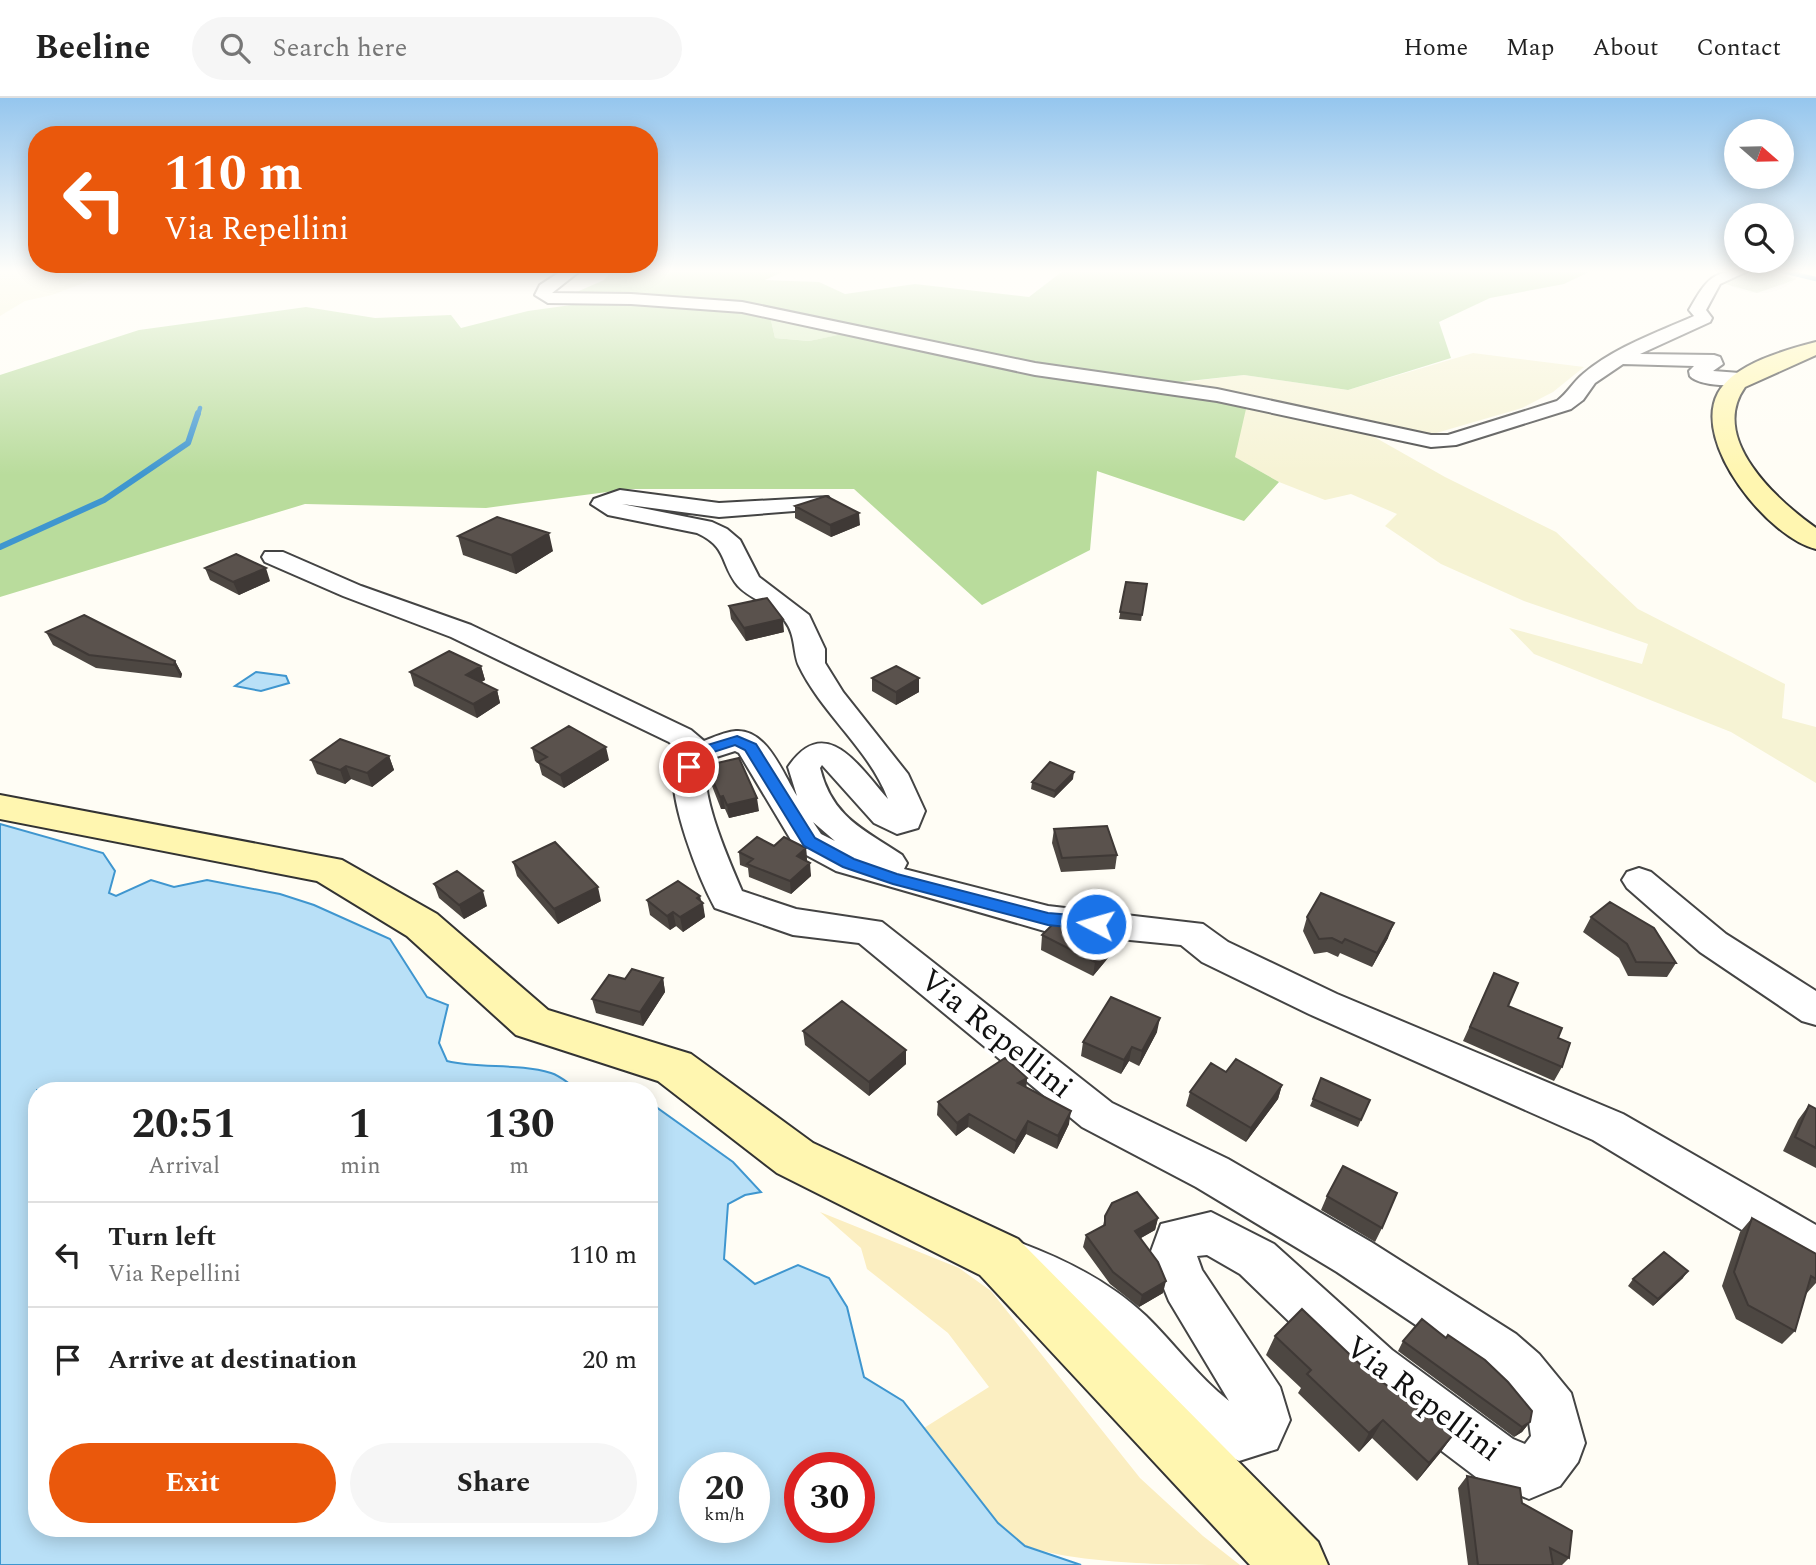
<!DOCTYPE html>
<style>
:root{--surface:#fff;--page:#f6f6f6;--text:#222;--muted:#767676;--line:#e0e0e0;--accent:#ea580c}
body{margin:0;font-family:Spectral,serif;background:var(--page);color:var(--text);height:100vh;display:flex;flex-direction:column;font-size:26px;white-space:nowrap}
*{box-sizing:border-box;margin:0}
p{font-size:23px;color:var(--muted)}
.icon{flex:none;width:38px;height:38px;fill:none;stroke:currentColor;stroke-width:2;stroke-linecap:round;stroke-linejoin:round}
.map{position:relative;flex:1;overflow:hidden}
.side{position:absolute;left:28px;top:984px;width:630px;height:455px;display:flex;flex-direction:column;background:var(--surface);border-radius:28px;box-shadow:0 4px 18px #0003}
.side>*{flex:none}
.top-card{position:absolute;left:28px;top:28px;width:630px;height:147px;border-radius:28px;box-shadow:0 4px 18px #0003;background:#ea580c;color:#fff;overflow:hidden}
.needle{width:46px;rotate:110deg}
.controls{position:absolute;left:1724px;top:21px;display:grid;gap:14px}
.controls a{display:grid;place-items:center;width:70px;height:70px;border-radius:50%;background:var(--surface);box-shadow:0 4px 18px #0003;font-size:35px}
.speed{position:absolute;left:679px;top:1354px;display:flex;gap:14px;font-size:35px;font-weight:700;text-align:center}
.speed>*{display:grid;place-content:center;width:91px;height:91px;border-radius:50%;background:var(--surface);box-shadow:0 4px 18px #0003;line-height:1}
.speed small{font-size:18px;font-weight:400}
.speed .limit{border:10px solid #d22;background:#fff;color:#111}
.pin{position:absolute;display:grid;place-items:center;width:60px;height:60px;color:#fff;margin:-30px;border:4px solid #fff;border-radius:50%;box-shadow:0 2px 7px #0007}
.me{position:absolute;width:77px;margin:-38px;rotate:276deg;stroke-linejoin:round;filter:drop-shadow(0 0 5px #0008)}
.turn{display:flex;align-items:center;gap:24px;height:147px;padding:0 21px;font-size:32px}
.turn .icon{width:91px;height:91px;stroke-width:2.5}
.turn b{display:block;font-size:49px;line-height:60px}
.eta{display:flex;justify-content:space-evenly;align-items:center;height:119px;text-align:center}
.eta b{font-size:42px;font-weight:700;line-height:49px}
.primary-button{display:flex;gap:14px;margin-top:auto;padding:14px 21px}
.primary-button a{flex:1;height:80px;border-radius:42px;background:var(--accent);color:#fff;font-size:28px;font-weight:700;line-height:80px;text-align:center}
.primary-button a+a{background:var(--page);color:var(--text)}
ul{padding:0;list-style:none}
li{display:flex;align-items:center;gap:21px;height:105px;padding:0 21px;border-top:2px solid var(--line)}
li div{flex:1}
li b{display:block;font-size:26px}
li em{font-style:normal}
header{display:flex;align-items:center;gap:42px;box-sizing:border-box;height:98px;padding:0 35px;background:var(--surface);border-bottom:2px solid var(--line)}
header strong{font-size:33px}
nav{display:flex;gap:38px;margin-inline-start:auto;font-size:24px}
.search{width:490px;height:63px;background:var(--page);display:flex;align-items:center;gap:18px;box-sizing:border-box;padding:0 24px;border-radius:38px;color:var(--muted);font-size:26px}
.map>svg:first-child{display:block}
.farmland{fill:#f6f3d4}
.green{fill:#d5ebbd}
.forest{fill:#b9dc9c;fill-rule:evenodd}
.sand{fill:#fbeec1}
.cemetery{fill:#d9e3c4}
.water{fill:#b9e0f7;stroke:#3f96cf;stroke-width:2;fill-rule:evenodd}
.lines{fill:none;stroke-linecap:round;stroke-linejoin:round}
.stream-far1{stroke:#3f96cf;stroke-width:4.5}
.stream{stroke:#3f96cf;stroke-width:6}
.street-casing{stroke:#444;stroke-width:4}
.secondary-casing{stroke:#333;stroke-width:4}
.street{fill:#fff;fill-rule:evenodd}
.secondary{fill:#fff6b0;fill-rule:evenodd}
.wall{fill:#4d4742}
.shaded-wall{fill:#3f3936}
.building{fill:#5a524d;stroke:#3f3936;stroke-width:2}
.route{fill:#1a73e8;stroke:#114b97;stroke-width:2}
.labels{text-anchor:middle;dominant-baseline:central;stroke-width:7;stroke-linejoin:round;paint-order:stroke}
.near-street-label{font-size:32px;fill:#111;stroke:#fff}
</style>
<header>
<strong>Beeline</strong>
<div class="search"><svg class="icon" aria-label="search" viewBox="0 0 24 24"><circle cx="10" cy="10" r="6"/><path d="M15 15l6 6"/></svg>Search here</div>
<nav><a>Home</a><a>Map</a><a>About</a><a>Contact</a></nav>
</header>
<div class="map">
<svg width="1816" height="1467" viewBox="0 0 1816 1467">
<rect width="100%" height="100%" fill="#fffdf5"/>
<path class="farmland" d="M0 172H118L52 197 25 203 0 218Z
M1473 255 1584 269 1553 294 1522 310 1426 338 1362 332 1445 379 1556 434 1638 511 1785 586 1782 620 1816 629V685L1731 634 1534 556 1509 530 1642 566 1648 546 1524 503 1441 466 1385 428 1397 416 1351 396 1325 402 1279 384 1235 359 1169 286 1244 277 1348 292Z"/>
<path class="green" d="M798 215 851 226 848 235 809 243 775 240 771 222Z"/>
<path class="forest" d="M613 172H787L765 182 819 184 845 196 915 186 1029 199 1064 172H1593L1564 186 1490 200 1439 224 1451 260 1348 292 1244 277 1171 285 1246 311 1235 359 1279 384 1244 423 1097 373 1090 452 982 507 854 391H630L486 410 305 406 0 499V277L139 232 306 209 375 220 451 217 461 230 528 213 571 207 554 204 604 182ZM798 215 851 226 847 235 809 243 775 240 771 222Z"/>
<path class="sand" d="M820 1114 959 1170 991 1193 1140 1380 1203 1438 1240 1467C1181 1467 1075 1467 1024 1447 988 1424 952 1364 924 1330L989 1289 948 1235 867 1171 861 1150Z"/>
<path class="cemetery" d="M1756 172H1758L1797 181 1757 195 1718 184Z"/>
<path class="water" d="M256 574 286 578 289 585 261 593 235 588Z
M0 726 103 755 115 773 109 795 116 798 151 782 174 789 207 782 280 796 314 807 390 841 427 899 448 907 439 945 447 963C481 971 517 965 551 975 561 978 570 987 579 992H37V1430H649V1004L733 1064 761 1094 745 1097 728 1106 724 1161 755 1186 798 1167 829 1180 847 1209 864 1279 903 1303 998 1425 1025 1448 1081 1467H0ZM754 1370V1430H695V1370ZM859 1370V1430H800V1370Z"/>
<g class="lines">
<path class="stream-far1" d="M1779 172 1816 181
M198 317 200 310"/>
<path class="stream" d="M0 449 104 402 188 345 198 315"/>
<g class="street-casing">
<path id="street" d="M563 172H581L552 195 631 196 742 204 1035 265 1217 291 1431 337H1448L1557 303C1568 295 1573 284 1583 276 1615 249 1656 235 1694 218L1689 212C1707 181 1712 172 1750 172L1720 186 1706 212 1712 220 1710 224 1640 256 1714 257 1720 259 1723 266 1713 273 1740 275 1749 281C1741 291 1698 288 1690 278L1689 273 1694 268 1623 266 1595 285 1583 302 1571 311 1456 347 1431 349 1217 303 1035 277 742 214 631 206 548 205 535 197 540 187Z
M620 392 719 405 828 399 831 404 820 411 719 419 622 406 712 424 727 431 740 442 759 479 809 517 825 551V565L843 594 908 676 925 713 918 730 897 736 874 725 822 667 820 670C832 719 863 731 902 757L907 765 904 771 1048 808 1203 826 1228 844 1337 896 1623 1016 1816 1127V1173L1800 1167 1593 1042 1309 916 1202 864 1181 847 1048 834 836 773 797 752 739 655 735 653 710 661C693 684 731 767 742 793L796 811 882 824 1112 1005 1228 1061 1371 1144 1516 1236 1539 1256 1571 1295 1585 1345 1578 1364 1560 1388 1529 1401 1476 1379 1356 1288 1240 1176 1207 1157 1197 1158 1202 1172 1280 1289 1290 1322 1277 1351 1239 1363 1198 1344 1168 1317 1096 1238 1052 1206 1004 1182 998 1167 1004 1152 1021 1145C1066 1162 1110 1184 1146 1218 1174 1245 1197 1278 1229 1303L1169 1203 1150 1156 1161 1126 1211 1114 1274 1146 1392 1252 1513 1341 1525 1346 1531 1338 1529 1324 1503 1292 1480 1270 1337 1174 1196 1089 1082 1029 859 845 793 837 715 810C699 781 668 702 674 669 675 664 679 660 682 655L669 644 451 539 343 498 265 464 262 459 265 454H283L361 488 471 527 691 632 704 643C714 639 725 634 736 633 767 631 783 676 797 698L788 669C826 613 860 670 888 701 869 651 822 616 799 568 793 556 796 537 785 523 775 508 751 502 738 488 720 466 728 449 697 435L608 417 591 406 594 401ZM813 724 835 743 821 736Z
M1639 770 1651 774 1726 836 1816 893V927L1802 923 1700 854 1627 790 1622 782 1627 774Z"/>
</g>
<g class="secondary-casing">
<path id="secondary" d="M1816 244V257L1745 289C1708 341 1778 403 1816 430V451C1769 440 1691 345 1718 295 1734 266 1785 252 1816 244Z
M0 697 342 762 437 816 548 912 691 956 813 1045 1018 1141 1318 1444 1328 1467H1250L980 1177 777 1075 658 983 516 937 407 838 317 783 0 721Z"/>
</g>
<use href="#street" class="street"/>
<use href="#secondary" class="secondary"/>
</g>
<path class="wall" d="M795 408 860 427 831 439 795 420Z
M458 438 553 453 516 476 463 457Z
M205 470 270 483 239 497 210 482Z
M1126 484 1147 486 1141 523 1119 521Z
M729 508 784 534 746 543 731 521Z
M46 534 175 563 182 576 181 580 96 570 53 547Z
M481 568 485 582 481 584 497 592 500 605 477 620 414 588 410 574Z
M872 580 919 594 896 607 872 593Z
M532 650 609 662 564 690 542 677 539 666 535 663Z
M389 658 394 672 372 689 351 681 345 686 317 676 311 662Z
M713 666 759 713 729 720 725 711H721L712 688 710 676 714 675Z
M1073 681 1054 700 1031 691 1032 684Z
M1054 731 1117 757 1115 771 1061 774 1052 745Z
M774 748 806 750 807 763 811 778 791 796 749 779 748 770 740 767 739 754Z
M513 764 601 803 558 826 517 778Z
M434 786 487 808 464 821 439 800Z
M700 798 705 819 683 834 676 828 670 832 650 817 647 802Z
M1307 819 1388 840 1372 869 1340 855 1338 859 1327 854 1314 856 1303 833Z
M1591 819 1676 865 1667 879 1628 878 1619 860 1583 834Z
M1042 837 1115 840 1113 854 1093 878 1041 852Z
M1494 875 1508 908 1558 940 1562 969 1554 983 1463 943Z
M663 880 665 894 643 928 596 915 592 901 625 881Z
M803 933 906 952V966L869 998 805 947Z
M1157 934 1139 968 1129 963 1121 976 1081 958 1083 944Z
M1226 974 1282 987 1278 1001 1246 1044 1186 1008 1190 994Z
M1027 980 1026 989 1069 1026 1057 1051 1026 1036 1014 1056 968 1029 956 1038 937 1017 938 1004Z
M1313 1001 1370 1002 1358 1029 1310 1008Z
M1809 1007 1816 1011V1070L1783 1053 1798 1022Z
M1327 1098 1382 1130 1375 1144 1321 1112Z
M1105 1118 1158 1120 1155 1132 1141 1140 1163 1195 1139 1209 1110 1186 1083 1149 1086 1137 1103 1128Z
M1752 1120 1816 1156V1185L1806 1196 1795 1233 1782 1246 1736 1221 1722 1188 1740 1134Z
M1683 1180 1653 1208 1628 1188 1633 1181Z
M1275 1238 1365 1271 1453 1337 1440 1355 1417 1383 1372 1340 1359 1354 1298 1295 1301 1290 1266 1257Z
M1403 1243 1530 1324 1522 1334 1514 1339 1398 1253Z
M1467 1378 1522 1405 1569 1460 1562 1467H1468L1458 1390Z"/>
<path class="shaded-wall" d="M859 415 860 427 831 439 830 427Z
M549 435 553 453 516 476 511 457Z
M266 470 270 483 239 497 233 484Z
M783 521 784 534 746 543 744 530Z
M175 563 182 576 181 580 174 567Z
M481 568 485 582 470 591 466 577Z
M919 580V594L896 607V594Z
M497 592 500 605 477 620 473 606Z
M606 649 609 662 564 690 560 677Z
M389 658 394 672 372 689 367 675Z
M346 668 351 681 345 686 340 672Z
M1074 674 1073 681 1054 700 1055 693Z
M723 698 725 711H721L720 699Z
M757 700 759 713 729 720 727 707Z
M806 750 807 763 797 758Z
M810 765 811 778 791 796 790 783Z
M598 789 601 803 558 826 554 811Z
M483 793 487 808 464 821 459 807Z
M700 798 701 806 703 805 705 819 683 834 680 819Z
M673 814 676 828 670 832 667 818Z
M1394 825 1388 840 1372 869 1377 855Z
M1115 840 1113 854 1093 878 1095 864Z
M663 880 665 894 643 928 640 914Z
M1160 920 1157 934 1139 968 1142 953Z
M1132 949 1129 963 1121 976 1124 962Z
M906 952V966L869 998V984Z
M1027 980 1026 993 1018 985Z
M1282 987 1278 1001 1246 1044 1251 1030Z
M1071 1013 1069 1026 1057 1051 1058 1038Z
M969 1016 968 1029 956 1038 957 1025Z
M1028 1023 1026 1036 1014 1056 1016 1043Z
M1158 1120 1155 1132 1132 1145 1135 1133Z
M1688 1173 1683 1180 1653 1208 1658 1201Z
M1166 1183 1163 1195 1139 1209 1142 1197Z
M1383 1322 1372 1340 1359 1354 1369 1335Z
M1530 1324 1522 1334 1514 1339 1522 1329Z
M1453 1337 1440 1355 1417 1383 1429 1365Z"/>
<path class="building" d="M826 398 859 415 830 427 795 408Z
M497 419 549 435 511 457 458 438Z
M236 456 266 470 233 484 205 470Z
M1126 484 1147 486 1142 517 1120 514Z
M767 500 783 521 744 530 729 508Z
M84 517 175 563 174 567 89 557 46 534Z
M449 553 481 568 466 577 497 592 473 606 410 574Z
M896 568 919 580 896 594 872 580Z
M569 628 606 649 560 677 538 664 547 659 532 650Z
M340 641 389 658 367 675 346 668 340 672 311 662Z
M739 660 757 700 727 707 723 698 720 699 710 676 717 674 713 666Z
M1050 664 1074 674 1055 693 1032 684Z
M1107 728 1117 757 1062 760 1054 731Z
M757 739 774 748 784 739 806 750 797 758 810 765 790 783 747 766 753 761 739 754Z
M555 744 598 789 554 811 513 764Z
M457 773 483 793 459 807 434 786Z
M678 783 700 798 697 800 703 805 680 819 673 814 667 818 647 802Z
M1321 795 1394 825 1377 855 1345 841 1342 845 1332 840 1319 841 1307 819Z
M1610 804 1654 830 1676 865 1636 864 1627 846 1591 819Z
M1056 823 1078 828 1087 826 1115 840 1095 864 1042 837Z
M632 871 663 880 640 914 592 901 609 877 625 881Z
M1494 875 1518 885 1508 908 1562 930 1558 940 1570 945 1562 969 1470 929Z
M1111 899 1160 920 1142 953 1132 949 1124 962 1083 944Z
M842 903 906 952 869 984 803 933Z
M1005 960 1027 980 1018 985 1071 1013 1058 1038 1028 1023 1016 1043 969 1016 957 1025 938 1004Z
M1236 961 1282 987 1251 1030 1190 994 1211 965 1226 974Z
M1321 980 1370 1002 1361 1022 1313 1001Z
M1809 1007 1816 1011V1050L1795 1039Z
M1343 1068 1397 1095 1382 1130 1327 1098Z
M1137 1094 1158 1120 1135 1133 1158 1164 1166 1183 1142 1197 1113 1174 1086 1137 1105 1127V1118L1112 1105Z
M1752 1120 1816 1156V1181L1811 1178 1795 1233 1748 1207 1734 1174Z
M1664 1154 1688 1173 1658 1201 1633 1181Z
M1302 1211 1365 1271 1453 1337 1429 1365 1383 1322 1369 1335 1307 1276 1311 1272 1275 1238Z
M1422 1221 1446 1240 1448 1237 1485 1262 1508 1284 1532 1313 1530 1324 1522 1329 1403 1243Z
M1467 1378 1520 1390 1522 1405 1572 1433 1569 1460 1550 1450 1553 1467H1478Z"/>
<linearGradient id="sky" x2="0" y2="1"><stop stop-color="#95c6ee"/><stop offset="0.46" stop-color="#fffefa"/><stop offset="1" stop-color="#fffefa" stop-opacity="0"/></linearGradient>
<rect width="1816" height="377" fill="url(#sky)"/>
<path class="route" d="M737 638 756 646 815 740 854 761 897 776 1048 815 1096 819 1104 826 1096 832 1048 827 893 786 843 769 804 748 745 652 735 647 704 657 695 672H684L682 669 694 651Z"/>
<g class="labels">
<g class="near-street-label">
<text transform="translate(996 936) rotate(39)">Via Repellini</text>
<text transform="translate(1423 1301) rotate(37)">Via Repellini</text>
</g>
</g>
</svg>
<div class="controls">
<a><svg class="needle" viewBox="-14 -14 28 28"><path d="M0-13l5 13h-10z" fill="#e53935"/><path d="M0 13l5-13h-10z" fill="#767676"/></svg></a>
<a><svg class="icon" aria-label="search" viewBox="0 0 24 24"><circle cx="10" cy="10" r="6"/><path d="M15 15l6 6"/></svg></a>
</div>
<div class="speed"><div>20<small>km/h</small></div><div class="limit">30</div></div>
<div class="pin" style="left:689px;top:669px;background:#d93025"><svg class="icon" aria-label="arrive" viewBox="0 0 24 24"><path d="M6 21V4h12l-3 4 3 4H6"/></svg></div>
<svg class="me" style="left:1096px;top:826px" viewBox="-20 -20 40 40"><circle r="17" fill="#1a73e8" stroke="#fff" stroke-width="3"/><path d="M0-11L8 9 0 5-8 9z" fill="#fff"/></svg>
<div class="top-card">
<div class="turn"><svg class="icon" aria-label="left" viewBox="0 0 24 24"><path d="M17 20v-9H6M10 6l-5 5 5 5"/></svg><div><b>110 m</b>Via Repellini</div></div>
</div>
<section class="side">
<div class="eta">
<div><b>20:51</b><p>Arrival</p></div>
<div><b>1</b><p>min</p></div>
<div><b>130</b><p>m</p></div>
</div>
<ul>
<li><svg class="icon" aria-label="left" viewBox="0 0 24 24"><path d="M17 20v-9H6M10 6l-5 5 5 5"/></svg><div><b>Turn left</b><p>Via Repellini</p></div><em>110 m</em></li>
<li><svg class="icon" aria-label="arrive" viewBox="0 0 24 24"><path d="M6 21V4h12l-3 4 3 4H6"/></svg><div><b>Arrive at destination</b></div><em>20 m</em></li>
</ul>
<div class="primary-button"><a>Exit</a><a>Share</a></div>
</section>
</div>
